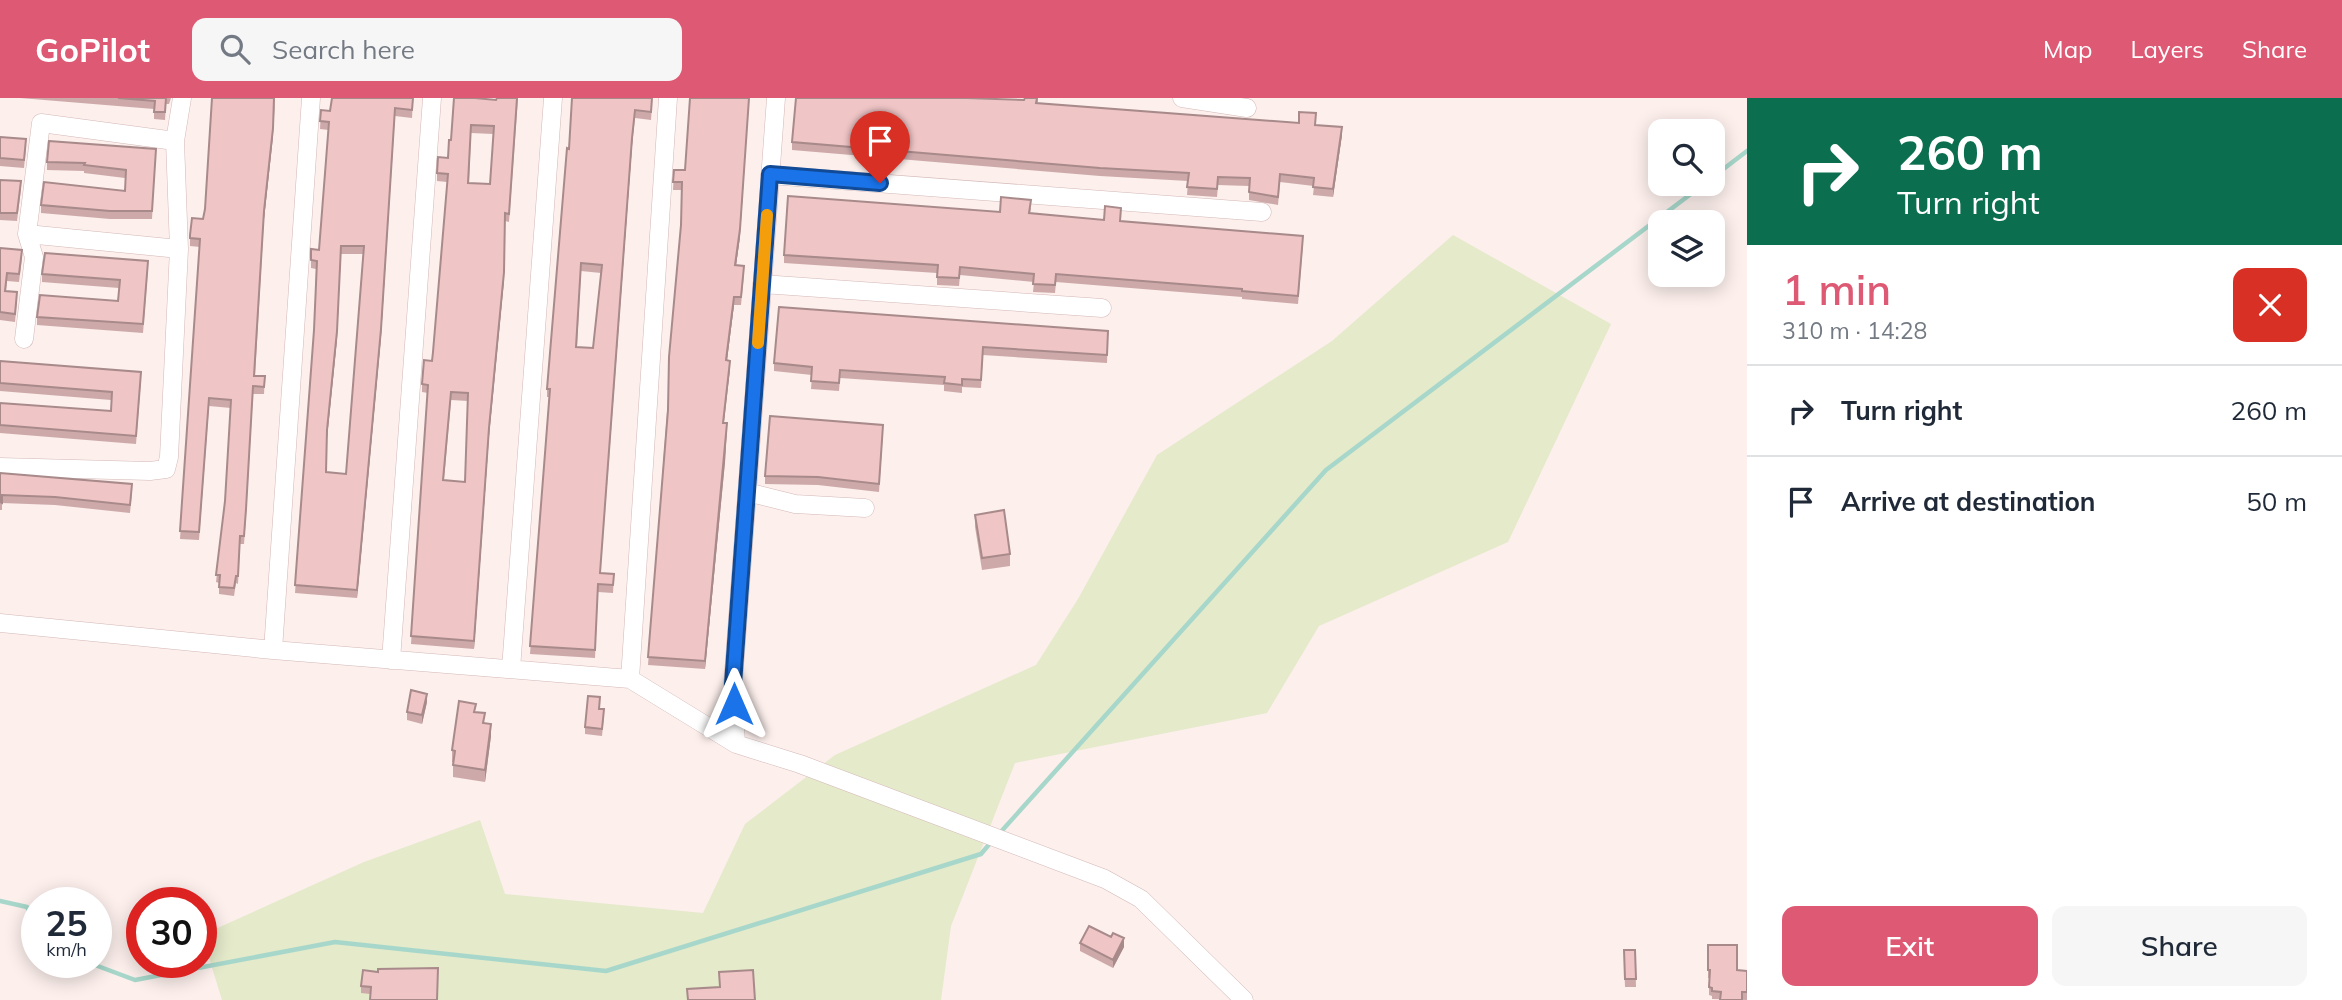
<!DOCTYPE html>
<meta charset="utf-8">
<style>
:root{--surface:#fff;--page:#f6f6f7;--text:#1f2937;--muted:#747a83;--line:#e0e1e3;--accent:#de5973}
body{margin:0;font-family:Mulish,sans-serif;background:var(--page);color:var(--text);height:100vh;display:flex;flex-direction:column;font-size:26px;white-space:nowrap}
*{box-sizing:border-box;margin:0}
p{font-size:23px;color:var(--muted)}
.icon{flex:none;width:38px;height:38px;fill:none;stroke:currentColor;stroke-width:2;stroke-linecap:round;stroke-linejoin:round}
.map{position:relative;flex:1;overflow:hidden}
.drawer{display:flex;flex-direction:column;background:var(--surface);width:595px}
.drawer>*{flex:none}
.guide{background:#0b6e4f;color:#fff;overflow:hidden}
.buttons{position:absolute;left:1648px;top:21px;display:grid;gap:14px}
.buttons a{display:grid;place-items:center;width:77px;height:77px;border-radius:14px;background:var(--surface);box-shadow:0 4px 18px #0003;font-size:35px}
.speed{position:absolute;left:21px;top:789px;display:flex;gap:14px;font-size:35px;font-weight:700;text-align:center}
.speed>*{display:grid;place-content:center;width:91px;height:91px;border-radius:50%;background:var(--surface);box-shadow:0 4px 18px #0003;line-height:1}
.speed small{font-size:18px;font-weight:400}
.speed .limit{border:10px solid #d22;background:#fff;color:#111}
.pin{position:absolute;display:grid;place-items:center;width:60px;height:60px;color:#fff;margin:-72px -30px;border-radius:50% 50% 50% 0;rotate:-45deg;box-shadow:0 0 7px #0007}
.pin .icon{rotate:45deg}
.me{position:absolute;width:77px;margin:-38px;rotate:0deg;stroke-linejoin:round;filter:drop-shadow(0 0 5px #0008)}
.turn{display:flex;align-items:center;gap:24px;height:147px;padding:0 35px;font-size:32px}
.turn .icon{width:91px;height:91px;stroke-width:2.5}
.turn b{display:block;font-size:49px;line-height:60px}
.round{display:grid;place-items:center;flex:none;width:74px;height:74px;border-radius:14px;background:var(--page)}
.headline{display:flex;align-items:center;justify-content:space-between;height:119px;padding:0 35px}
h1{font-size:42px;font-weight:600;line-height:52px;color:var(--accent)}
.cta{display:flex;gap:14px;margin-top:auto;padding:14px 35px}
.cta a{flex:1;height:80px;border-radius:14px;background:var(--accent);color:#fff;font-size:28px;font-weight:600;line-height:80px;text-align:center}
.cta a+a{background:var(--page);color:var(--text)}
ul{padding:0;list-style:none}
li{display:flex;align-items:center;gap:21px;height:91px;padding:0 35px;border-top:2px solid var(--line)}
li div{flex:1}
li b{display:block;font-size:26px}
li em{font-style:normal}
header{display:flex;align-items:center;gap:42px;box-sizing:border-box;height:98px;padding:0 35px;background:var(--accent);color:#fff}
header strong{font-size:33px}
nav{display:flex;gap:38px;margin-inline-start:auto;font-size:24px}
.search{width:490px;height:63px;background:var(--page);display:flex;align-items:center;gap:18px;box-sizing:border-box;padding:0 24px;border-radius:14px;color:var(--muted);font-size:26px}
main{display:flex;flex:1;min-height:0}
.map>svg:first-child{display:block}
.green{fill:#e4eaca}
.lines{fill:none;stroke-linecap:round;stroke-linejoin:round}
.stream{stroke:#a7d7ca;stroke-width:4.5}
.minor-casing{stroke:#d3b8b7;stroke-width:19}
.minor{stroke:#fff;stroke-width:18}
.wall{fill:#cea9aa;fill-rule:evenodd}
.shaded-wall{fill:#a88a8b}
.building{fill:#f0c5c6;stroke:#a88a8b;stroke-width:2;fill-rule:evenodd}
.route-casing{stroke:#114b97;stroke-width:18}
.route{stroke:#1a73e8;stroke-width:12}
.slow{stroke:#f59e0b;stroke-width:12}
</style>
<header>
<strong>GoPilot</strong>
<div class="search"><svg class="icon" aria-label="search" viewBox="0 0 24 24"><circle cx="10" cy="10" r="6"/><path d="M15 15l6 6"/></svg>Search here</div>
<nav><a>Map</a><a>Layers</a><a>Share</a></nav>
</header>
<main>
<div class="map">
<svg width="1747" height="902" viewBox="0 0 1747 902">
<rect width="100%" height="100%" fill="#fcefec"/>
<path class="green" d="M1453 137 1611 226 1508 444 1319 528 1267 615 1015 665 951 828 941 902H222L202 837 364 764 480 722 505 796 703 815 745 726 835 657 1036 567 1078 501 1157 357 1332 243Z"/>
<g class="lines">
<path class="stream" d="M1713 79 1747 53
M998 737 1326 372 1704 86
M0 803 27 809 37 833
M87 864 135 882 335 844 606 873 981 756 992 743"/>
<g class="minor-casing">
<path id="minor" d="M1182 0 1247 10
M770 77 1262 114
M27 136 179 151
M762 186 1102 210
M24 241 34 159 27 136 41 25 175 43
M0 369 150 373 166 371 169 359 179 151 175 43 182 0
M747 394 795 406 865 410
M0 525 273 552 630 581 736 646 800 666 1105 781 1141 801 1244 902
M273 552 311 0
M391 562 432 0
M511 571 553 0
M630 581 668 0
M736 646 733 586 776 0"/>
</g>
<use href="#minor" class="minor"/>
</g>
<path class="wall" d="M20 0H171L169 6H166L165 22 154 21V11Z
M413 0 412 20 395 18 381 239 357 500 295 495 314 232 316 171 311 170V151L319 152 329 32 320 31 321 12 330 13ZM341 156H363L346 376 326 374 327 340 337 241Z
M497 0H518L509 124 505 123 504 182 489 338 474 551 411 546 428 295 422 294V286L432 263 433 254 447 84 437 83V75L448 60 451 42 476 1 496 2ZM471 35 493 36 490 86H469ZM451 302 468 303 465 384 444 382Z
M572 0 652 8 651 22 635 20 632 48 600 475 614 476 613 495 598 494 595 560 530 556 549 299H547V291L569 51ZM581 173 601 175 593 250 577 249Z
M1038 0V5L1316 27 1342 37 1333 99 1313 97 1314 88 1280 84 1278 107 1249 102V88L1218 87 1217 99 1187 97 1188 83 1100 78 792 52V44Z
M273 38 264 121 255 278H265L264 296H253L246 419 244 446H240L238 486 236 485 234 498 219 496V485L216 484 225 403 231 310 209 308 199 442 180 441 200 149 190 148V137L203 121 205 111Z
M0 39 26 49 24 70 0 68Z
M156 51 152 121H110L41 115V107L125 93V80L84 75V73L47 72V64Z
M674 72 740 139 736 167 744 176 741 207H734L727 262 730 271 723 325 727 333 725 364 705 571 648 567 681 127 682 92H673Z
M0 82 21 91 17 123 0 122Z
M1031 110 1030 116 1104 122 1121 118V123L1303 146 1298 206 1242 201V199L1056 184 1055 195 1033 194 1034 184 960 177 959 188 937 187V175L784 165V157L1000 114Z
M0 150 22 160 19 184 7 183 6 193 17 202 15 224 0 222Z
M148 171 143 235 37 227V219L118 203 119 190 42 184V176Z
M1108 233 1107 265 983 257 981 290 962 289V295L944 293V287L840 280 839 293 811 291 812 277 774 273V265Z
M0 263 141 282 136 346 0 335V305L111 313V302L0 293Z
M883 335 879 394 818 387 765 386V378Z
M0 375 132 394 130 415 55 407 2 405V412H0Z
M975 417 1010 456V468L982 472 975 429Z
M427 604 422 626 407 622V614Z
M600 611 604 618 602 638 585 636V629Z
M476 614 485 625 491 638 485 684 453 679V664H452V652Z
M1080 845 1124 849 1113 870 1080 853Z
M1708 847 1737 872 1747 873V902L1712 901V898L1709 897V880H1708Z
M1635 852 1636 889H1625L1624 860Z
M438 870 370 896 361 895V888L378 874Z"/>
<path class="shaded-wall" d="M275 0 273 38 264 121V113Z
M749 0 740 139 735 175V167Z
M395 10 381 239 357 500V492Z
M635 12 632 48 600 483 632 40Z
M1342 29V37L1333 99V91Z
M505 115 504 182 489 338 474 551V543Z
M341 148 337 241 327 340V332Z
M734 199V207L726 270V262Z
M730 263V271L723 333V325Z
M727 325 725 364 705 571V563Z
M427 596V604L422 626V617Z
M491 626V638L485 684V672Z
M1124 840V849L1113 870V862Z"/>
<path class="building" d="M118 0H166L165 14H154L155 3Z
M212 0H274L273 30 264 113 254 278H265L264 289 253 288 246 411 244 438H240L238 478H236L234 490 219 489 220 477H216L225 403 231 302 209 300 199 434 180 433 200 141 190 140V137L192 120 203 121 205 111Z
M332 0H413L412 12 395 10 381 231 357 492 295 487 314 232 317 163 311 162V151L319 152 329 24 320 23 321 12 330 13ZM341 148H364L346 376 326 374 327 332 337 233Z
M454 0H475L496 2 497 0H517L509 116 505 115 504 174 489 330 474 543 411 538 428 287 422 286 424 262 432 263 433 254 448 76 437 75 438 59 448 60 449 42H451ZM471 27 494 28 490 86 468 85ZM451 294 468 295 465 384 443 382Z
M572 0H652L651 14 635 12 632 40 600 475 614 476 613 487 598 486 595 552 530 548 550 291H547L567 50 569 51ZM581 165 602 167 593 250 576 249Z
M690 0H749L740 131 735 167 744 168 741 199H734L726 262 730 263 723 325H727L705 563 648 559 668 312 669 259 681 127 682 84H673L674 72H685Z
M796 0H967L1024 2 1025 0H1037L1036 5 1299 25V14L1316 15 1315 27 1342 29 1333 91 1313 89 1314 80 1280 76 1278 99 1249 94 1250 80 1218 79 1217 91 1187 89 1189 75 1100 70 792 44Z
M0 39 26 41 24 62 0 60Z
M49 43 156 51 152 113H110L41 107 44 84 125 93 126 72 84 67 85 65 47 64Z
M0 82 21 83 17 115H0Z
M788 98 1000 114 1001 99 1031 102 1029 115 1104 122 1105 108 1121 110 1120 123 1303 138 1298 198 1242 193V191L1056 176 1055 187 1033 186 1034 176 960 169 959 180 937 179 938 167 784 157Z
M0 150 22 152 19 176 7 175 5 193 17 194 15 216 0 214Z
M45 155 148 163 143 226 37 219 40 197 118 203 120 182 42 176Z
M779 209 1108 233 1107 257 983 249 981 282 962 281V287L944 285 945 279 840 272 839 285 811 283 812 269 774 265Z
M0 263 141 274 136 338 0 327V305L111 313 112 294 0 285Z
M770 318 883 327 879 386 818 379 765 378Z
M0 375 132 386 130 407 55 399 2 397V405L0 404Z
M1004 412 1010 456 982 460 975 417Z
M411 592 427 596 422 617 407 614Z
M588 598 600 599 599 611H604L602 631 585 629Z
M459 603 476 606 474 614 485 615 483 625 491 626 485 672 453 667 455 653 452 652Z
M1089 828 1111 839 1113 835 1124 840 1113 862 1080 845Z
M1708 847H1737V872L1747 873V894H1742V902H1720L1721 894 1712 893V890L1709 889 1710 872H1708Z
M1624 852H1635L1636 881H1625Z
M438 870 437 902H370L371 889 361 888 363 872 378 874V871Z
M753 872 755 902H688L687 891 720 889 719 874Z"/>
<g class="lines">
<g class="route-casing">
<path id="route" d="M734 606 733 586 770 76 880 85"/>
</g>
<use href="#route" class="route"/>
<path class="slow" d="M758 245 767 117"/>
</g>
</svg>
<div class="buttons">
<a><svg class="icon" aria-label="search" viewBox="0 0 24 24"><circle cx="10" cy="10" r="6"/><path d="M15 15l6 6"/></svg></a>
<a><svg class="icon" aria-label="layers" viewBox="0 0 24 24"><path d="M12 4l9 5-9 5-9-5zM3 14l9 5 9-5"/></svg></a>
</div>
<div class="speed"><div>25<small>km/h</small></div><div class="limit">30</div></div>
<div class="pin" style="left:880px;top:85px;background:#d93025"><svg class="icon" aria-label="arrive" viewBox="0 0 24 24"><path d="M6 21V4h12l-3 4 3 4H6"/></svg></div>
<svg class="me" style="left:734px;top:606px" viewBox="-20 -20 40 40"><path d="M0-17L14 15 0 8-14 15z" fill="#1a73e8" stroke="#fff" stroke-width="4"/></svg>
</div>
<section class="drawer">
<div class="guide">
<div class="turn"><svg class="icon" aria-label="right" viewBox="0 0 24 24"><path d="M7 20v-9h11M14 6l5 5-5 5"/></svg><div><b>260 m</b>Turn right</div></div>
</div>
<div class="headline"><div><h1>1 min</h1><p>310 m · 14:28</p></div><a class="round" style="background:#d93025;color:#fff"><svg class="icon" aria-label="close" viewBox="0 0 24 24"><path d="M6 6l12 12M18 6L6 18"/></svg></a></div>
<ul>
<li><svg class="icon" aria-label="right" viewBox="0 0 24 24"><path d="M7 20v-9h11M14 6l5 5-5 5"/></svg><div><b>Turn right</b></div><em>260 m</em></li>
<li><svg class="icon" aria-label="arrive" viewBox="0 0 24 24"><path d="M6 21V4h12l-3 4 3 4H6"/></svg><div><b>Arrive at destination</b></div><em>50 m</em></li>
</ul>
<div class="cta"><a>Exit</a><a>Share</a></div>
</section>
</main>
